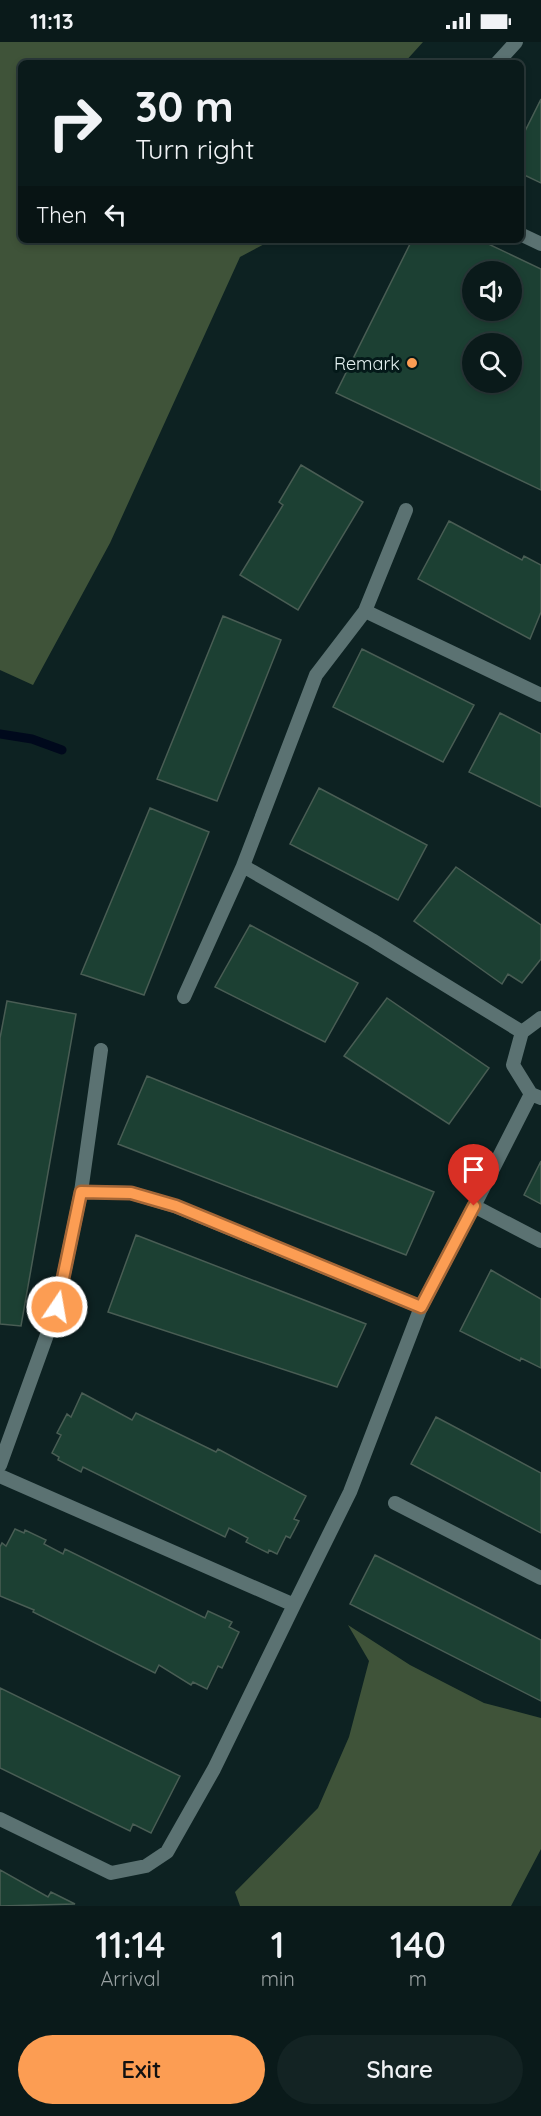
<!DOCTYPE html>
<style>
:root{--surface:#0a1a1a;--page:#132323;--text:#f1f3f6;--muted:#99a1a2;--line:#2a3839;--accent:#fc9d53}
body{margin:0;font-family:Quicksand,sans-serif;background:var(--page);color:var(--text);height:100vh;display:flex;flex-direction:column;font-size:22px;white-space:nowrap}
*{box-sizing:border-box;margin:0}
p{font-size:20px;color:var(--muted)}
.icon{flex:none;width:33px;height:33px;fill:none;stroke:currentColor;stroke-width:2;stroke-linecap:round;stroke-linejoin:round}
.map{position:relative;height:1864px;overflow:hidden}
.side{display:flex;flex-direction:column;background:var(--surface);flex:1}
.side>*{flex:none}
.hud{position:absolute;left:18px;top:18px;width:506px;height:183px;border-radius:9px;box-shadow:0 3px 9px #0003,0 0 0 2px var(--line);background:#0a1a1a;color:var(--text);overflow:hidden}
.controls{position:absolute;left:462px;top:219px;display:grid;gap:12px}
.controls a{display:grid;place-items:center;width:60px;height:60px;border-radius:50%;background:var(--surface);box-shadow:0 3px 9px #0003,0 0 0 2px var(--line);font-size:30px}
.pin{position:absolute;display:grid;place-items:center;width:51px;height:51px;color:#fff;margin:-62px -26px;border-radius:50% 50% 50% 0;rotate:-45deg;box-shadow:0 0 6px #0007}
.pin .icon{rotate:45deg}
.me{position:absolute;width:66px;margin:-33px;rotate:12deg;stroke-linejoin:round;filter:drop-shadow(0 0 4px #0008)}
.turn{display:flex;align-items:center;gap:21px;height:126px;padding:0 18px;font-size:27px}
.turn .icon{width:78px;height:78px;stroke-width:2.5}
.turn b{display:block;font-size:42px;line-height:51px}
.then{display:flex;align-items:center;height:57px;padding:0 18px;background:#0003;gap:12px;font-size:22px}
.eta{display:flex;justify-content:space-evenly;align-items:center;height:102px;text-align:center}
.eta b{font-size:36px;font-weight:600;line-height:42px}
.button{display:flex;gap:12px;margin-top:auto;padding:12px 18px}
.button a{flex:1;height:69px;border-radius:36px;background:var(--accent);color:#111;font-size:24px;font-weight:600;line-height:69px;text-align:center}
.button a+a{background:var(--page);color:var(--text)}
.status{display:flex;justify-content:space-between;align-items:center;height:42px;padding:0 30px;background:var(--surface);direction:ltr}
.status svg{height:16px;fill:currentColor}
.map>svg:first-child{display:block}
.forest{fill:#3f5339}
.lines{fill:none;stroke-linecap:round;stroke-linejoin:round}
.stream{stroke:#00091c;stroke-width:9}
.building{fill:#1c4033;stroke:#495d54;stroke-width:1.5;fill-rule:evenodd}
.service{stroke:#5b7272;stroke-width:14}
.route-casing{stroke:#a46636;stroke-width:15}
.route{stroke:#fc9d53;stroke-width:10}
.poi-dot{fill:#fc9d53;stroke:#041919;stroke-width:2}
.labels{text-anchor:middle;dominant-baseline:central;stroke-width:6;stroke-linejoin:round;paint-order:stroke}
.poi-label{font-size:18px;fill:#e1eeee;stroke:#041919;text-anchor:end}
</style>
<div class="status"><b>11:13</b><svg viewBox="0 0 49 12"><path d="M0 12V9h3v3zM5 12V6h3v6zM10 12V3h3v9zM15 12V0h3v12zM26 1h20v11H26zM47 4h2v5h-2z"/></svg></div>
<div class="map">
<svg width="541" height="1864" viewBox="0 0 541 1864">
<rect width="100%" height="100%" fill="#0d2222"/>
<path class="forest" d="M0 0H423L404 21H21V198H272L240 215 110 501 33 643 0 628Z
M348 1583 410 1623 484 1661 541 1676V1807L511 1864H240L235 1850 318 1766 349 1695 369 1619Z"/>
<g class="lines">
<path class="stream" d="M0 692 32 697 62 708"/>
</g>
<path class="building" d="M541 57V141L520 131V92L523 93Z
M412 198H480L541 227V448L336 351ZM472 230H512V268H472ZM472 302H512V340H472Z
M301 423 363 460 298 568 240 533 283 463 279 460Z
M449 479 522 518 524 514 541 523V570L530 597 418 537Z
M223 574 281 598 217 759 157 737Z
M362 607 474 663 443 720 333 665Z
M500 671 541 692V765L469 730Z
M319 746 427 803 398 858 290 802Z
M150 766 209 790 144 953 81 932Z
M456 825 541 883V917L522 941 508 932 502 942 414 879Z
M250 883 358 941 325 1000 215 945Z
M387 956 489 1026 449 1082 344 1014Z
M7 959 76 972 21 1284 0 1282V996Z
M147 1034 434 1150 406 1213 118 1102Z
M541 1119V1162L524 1153Z
M136 1193 366 1282 337 1345 108 1270Z
M491 1228 541 1257V1326L521 1316 520 1319 460 1289Z
M82 1351 132 1378 136 1371 216 1410 218 1407 306 1454 294 1477 299 1479 290 1496 286 1494 277 1512 269 1508 268 1511 246 1500 248 1496 229 1486 225 1495 83 1425 81 1430 58 1418 59 1415 52 1411 61 1393 57 1391 67 1372 71 1375Z
M436 1375 541 1431V1491L411 1422Z
M15 1487 24 1491 25 1488 46 1498 44 1502 63 1512 65 1507 205 1576 208 1569 232 1580 229 1585 239 1590 222 1626 218 1624 207 1647 193 1640 191 1643 159 1623 155 1631 33 1570 34 1568 0 1554V1505L2 1501 6 1504Z
M375 1513 541 1598V1659L350 1562Z
M0 1646 180 1734 151 1791 133 1782 130 1789 0 1726Z
M0 1828 48 1855 51 1850 75 1862 0 1864Z"/>
<g class="lines">
<path class="service" d="M497 21 516 0
M520 192 541 202
M365 569 406 468
M184 955 243 824
M541 976 522 990 513 1023 531 1052 541 1056
M522 990 372 898 243 824 316 633 365 569 541 653
M101 1008 81 1150 131 1151 175 1164 421 1265 474 1164
M531 1052 474 1164 541 1199
M0 1423 57 1265 81 1150
M0 1434 294 1563 350 1450 421 1265
M395 1461 541 1536
M0 1777 111 1831 146 1824 167 1810 214 1727 294 1563"/>
</g>
<g class="lines">
<g class="route-casing">
<path id="route" d="M57 1265 81 1150 131 1151 176 1164 421 1265 474 1164"/>
</g>
<use href="#route" class="route"/>
</g>
<circle class="poi-dot" cx="412" cy="321" r="6"/>
<g class="labels">
<g class="poi-label">
<text x="400" y="321">Remark</text>
</g>
</g>
</svg>
<div class="controls">
<a><svg class="icon" aria-label="sound" viewBox="0 0 24 24"><path d="M4 9h4l5-4v14l-5-4H4zM17 9q2 3 0 6"/></svg></a>
<a><svg class="icon" aria-label="search" viewBox="0 0 24 24"><circle cx="10" cy="10" r="6"/><path d="M15 15l6 6"/></svg></a>
</div>
<div class="pin" style="left:474px;top:1164px;background:#d93025"><svg class="icon" aria-label="arrive" viewBox="0 0 24 24"><path d="M6 21V4h12l-3 4 3 4H6"/></svg></div>
<svg class="me" style="left:57px;top:1265px" viewBox="-20 -20 40 40"><circle r="17" fill="#fc9d53" stroke="#fff" stroke-width="3"/><path d="M0-11L8 9 0 5-8 9z" fill="#fff"/></svg>
<div class="hud">
<div class="turn"><svg class="icon" aria-label="right" viewBox="0 0 24 24"><path d="M7 20v-9h11M14 6l5 5-5 5"/></svg><div><b>30 m</b>Turn right</div></div>
<div class="then">Then<svg class="icon" aria-label="left" viewBox="0 0 24 24"><path d="M17 20v-9H6M10 6l-5 5 5 5"/></svg></div>
</div>
</div>
<section class="side">
<div class="eta">
<div><b>11:14</b><p>Arrival</p></div>
<div><b>1</b><p>min</p></div>
<div><b>140</b><p>m</p></div>
</div>
<div class="button"><a>Exit</a><a>Share</a></div>
</section>
